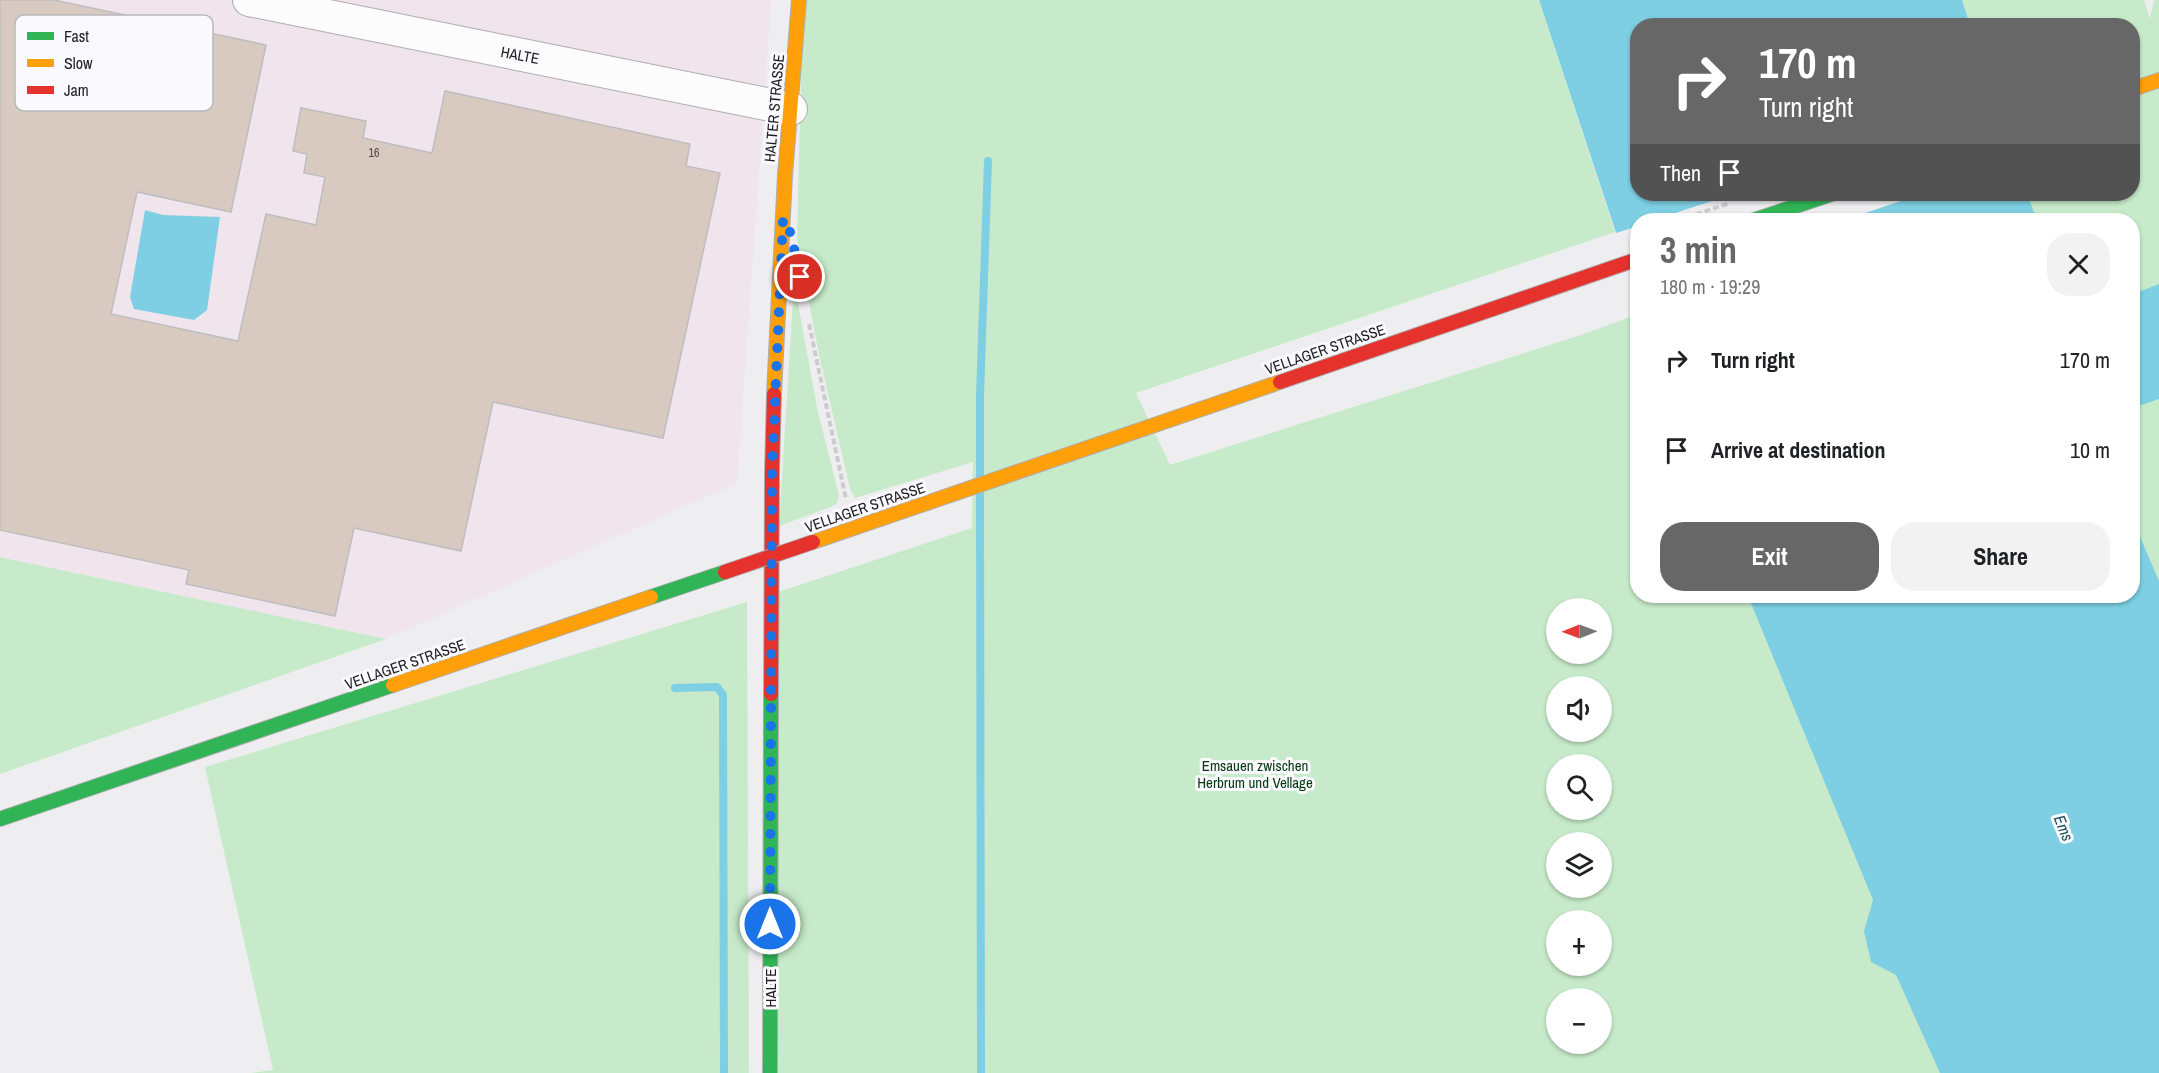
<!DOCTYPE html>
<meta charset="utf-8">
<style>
:root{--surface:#fff;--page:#f2f2f2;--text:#202124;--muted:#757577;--accent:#676768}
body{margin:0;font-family:"Archivo Narrow",sans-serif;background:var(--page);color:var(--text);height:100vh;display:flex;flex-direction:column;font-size:22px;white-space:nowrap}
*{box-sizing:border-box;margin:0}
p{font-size:20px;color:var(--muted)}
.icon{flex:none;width:33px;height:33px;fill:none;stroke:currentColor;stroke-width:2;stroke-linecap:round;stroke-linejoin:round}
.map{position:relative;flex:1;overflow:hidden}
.drawer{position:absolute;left:1630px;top:213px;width:510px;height:390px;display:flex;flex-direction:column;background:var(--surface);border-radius:24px;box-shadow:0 2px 4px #0004}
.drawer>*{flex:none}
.top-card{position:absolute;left:1630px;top:18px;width:510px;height:183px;border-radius:24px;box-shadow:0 2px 4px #0004;background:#676768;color:#fff;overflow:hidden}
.needle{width:39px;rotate:269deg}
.controls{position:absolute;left:1546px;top:598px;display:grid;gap:12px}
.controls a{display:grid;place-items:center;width:66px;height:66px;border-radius:50%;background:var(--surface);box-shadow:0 2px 4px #0004;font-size:30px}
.pin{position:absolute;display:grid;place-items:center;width:51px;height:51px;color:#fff;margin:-26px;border:3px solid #fff;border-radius:50%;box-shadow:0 2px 6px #0007}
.me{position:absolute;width:66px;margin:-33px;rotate:0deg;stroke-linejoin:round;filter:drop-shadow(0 0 4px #0008)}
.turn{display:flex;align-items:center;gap:21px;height:126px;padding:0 30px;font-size:27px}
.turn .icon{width:78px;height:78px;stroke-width:2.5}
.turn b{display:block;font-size:42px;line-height:51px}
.then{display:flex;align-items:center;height:57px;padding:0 30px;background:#0003;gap:12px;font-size:22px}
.round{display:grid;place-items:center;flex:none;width:63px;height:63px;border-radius:24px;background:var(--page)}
.headline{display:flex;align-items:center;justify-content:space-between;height:102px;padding:0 30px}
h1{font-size:36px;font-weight:700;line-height:45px;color:var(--accent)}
.primary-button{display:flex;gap:12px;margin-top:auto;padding:12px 30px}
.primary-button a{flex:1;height:69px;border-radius:24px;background:var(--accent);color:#fff;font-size:24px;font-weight:700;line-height:69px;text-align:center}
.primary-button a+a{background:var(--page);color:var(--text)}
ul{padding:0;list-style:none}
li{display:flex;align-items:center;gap:18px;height:90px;padding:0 30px}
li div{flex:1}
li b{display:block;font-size:22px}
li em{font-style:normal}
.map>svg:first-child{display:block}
.industrial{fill:#f0e4ed}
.green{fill:#c7ebca;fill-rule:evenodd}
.water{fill:#7ecfe3}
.pier{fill:#eeeef0}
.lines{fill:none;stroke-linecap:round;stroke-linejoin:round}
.stream{stroke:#7ecfe3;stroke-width:8}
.building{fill:#d8cac1;stroke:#bebebe;stroke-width:1.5}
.street-casing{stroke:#aeaeb0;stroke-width:34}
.fast-casing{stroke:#aeaeb0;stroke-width:16}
.slow-casing{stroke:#aeaeb0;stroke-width:16}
.jam-casing{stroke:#aeaeb0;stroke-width:16}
.path{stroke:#cccccd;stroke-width:4;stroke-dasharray:6 3;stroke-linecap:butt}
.street{stroke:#fcfcfd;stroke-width:32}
.fast{stroke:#30b455;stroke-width:14}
.slow{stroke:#ff9f0a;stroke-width:14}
.jam{stroke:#e5322d;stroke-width:14}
.jam-bridge-casing{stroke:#aeaeb0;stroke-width:16;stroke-linecap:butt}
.jam-bridge{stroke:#e5322d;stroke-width:14}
.route{stroke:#1a73e8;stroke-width:10;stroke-dasharray:0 18}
.labels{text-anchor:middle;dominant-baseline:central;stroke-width:6;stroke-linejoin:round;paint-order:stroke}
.number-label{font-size:12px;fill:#4c4948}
.street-label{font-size:15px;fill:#1e1e1f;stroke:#fafafe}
.park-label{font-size:15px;fill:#05370f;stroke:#fafafe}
.water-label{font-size:16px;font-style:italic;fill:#1c4e5a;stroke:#fafafe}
.key{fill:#fafafe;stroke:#b8b8bb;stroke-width:1.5}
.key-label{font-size:16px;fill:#1e1e1f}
</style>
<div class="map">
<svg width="2159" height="1073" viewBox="0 0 2159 1073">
<rect width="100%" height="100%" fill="#eeeef0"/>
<path class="industrial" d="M0 0H771L737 483 386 639 0 557Z"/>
<path class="green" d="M803 0H1539L1615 232 1136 393 1170 465 1581 335 1638 314V596H2133V220H1893L1967 194H2133V26L1970 25 1962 0H2144L2150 19 2154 0H2159V1073H775L778 592 972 528 973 462 855 498 850 489 819 355 797 239ZM1557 609H1602V654H1557ZM1557 687H1602V732H1557ZM1557 765H1602V810H1557ZM1557 843H1602V888H1557ZM1557 921H1602V966H1557ZM1557 999H1602V1044H1557Z
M794 282 818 412 839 495 837 503 833 506 779 526Z
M0 557 386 639 0 774Z
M747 602 749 1073H251L273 1070 205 767Z"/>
<path class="water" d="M1539 0H1962L1970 25 1638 26V194H2027L2037 220H1638V299Z
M145 210 163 215 220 217 207 310 194 320 134 309 130 297Z
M2159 284V399L2133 408V294Z
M2133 512 2141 539 2159 581V1073H1940L1896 975 1871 962 1864 931 1873 900 1748 596H2133Z"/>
<path class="pier" d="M1733 194H1922L1844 220H1654Z
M1638 226V291L1633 293 1613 234Z"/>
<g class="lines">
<path class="stream" d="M980 476V396L988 161
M980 492 981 1073
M675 688 717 687 723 695 724 1073"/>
</g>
<path class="building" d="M0 0H54L266 45 231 212 137 192 111 314 238 341 266 214 316 225 325 177 304 173 307 154 293 151 301 108 366 121 363 138 432 153 445 91 690 144 686 166 720 173 663 438 493 402 461 551 354 528 335 616 186 584 189 570 0 530Z"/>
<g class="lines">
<g class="street-casing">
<path id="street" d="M249 0 791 109"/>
</g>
<g class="fast-casing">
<path id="fast" d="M1754 220 1832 194
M651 597 725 572
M0 819 393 685
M770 1073 771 694"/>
</g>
<g class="slow-casing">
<path id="slow" d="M2133 89 2159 80
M774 394 785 175 799 0
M813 542 1280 382
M393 685 651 597"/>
</g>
<g class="jam-casing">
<path id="jam" d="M1280 382 1638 259
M771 694 772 472 774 394"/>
</g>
<path class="path" d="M1679 220 1730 203
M809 324 846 499"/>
<use href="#street" class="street"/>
<use href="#fast" class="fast"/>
<use href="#slow" class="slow"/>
<use href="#jam" class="jam"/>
<g class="jam-bridge-casing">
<path id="jam-bridge" d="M725 572 813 542"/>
</g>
<use href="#jam-bridge" class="jam-bridge"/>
</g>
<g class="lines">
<path class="route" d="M770 924 772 471 783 219 791 234 800 277"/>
</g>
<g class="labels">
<g class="number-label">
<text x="374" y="153">16</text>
</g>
<g class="street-label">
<text transform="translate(520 55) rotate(11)">HALTE</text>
<text transform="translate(774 108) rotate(-85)">HALTER STRASSE</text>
<text transform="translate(1325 349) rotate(-19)">VELLAGER STRASSE</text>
<text transform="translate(865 507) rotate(-19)">VELLAGER STRASSE</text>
<text transform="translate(405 664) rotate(-19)">VELLAGER STRASSE</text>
<text transform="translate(770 988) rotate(-90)">HALTE</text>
</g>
<g class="park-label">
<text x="1255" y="765">Emsauen zwischen<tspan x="1255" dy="17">Herbrum und Vellage</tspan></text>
</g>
<g class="water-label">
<text transform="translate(2064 828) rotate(68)">Ems</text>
</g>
</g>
<rect x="15" y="15" width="198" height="96" rx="9" class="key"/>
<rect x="27" y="32" width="27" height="8" fill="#30b455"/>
<rect x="27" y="59" width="27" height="8" fill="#ff9f0a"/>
<rect x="27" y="86" width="27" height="8" fill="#e5322d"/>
<g class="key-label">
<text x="64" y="42">Fast</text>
<text x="64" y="69">Slow</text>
<text x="64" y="96">Jam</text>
</g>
</svg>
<div class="controls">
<a><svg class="needle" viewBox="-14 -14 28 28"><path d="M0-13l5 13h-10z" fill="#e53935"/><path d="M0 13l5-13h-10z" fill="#757577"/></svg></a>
<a><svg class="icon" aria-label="sound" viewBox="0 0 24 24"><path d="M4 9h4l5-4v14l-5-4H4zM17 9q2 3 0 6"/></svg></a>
<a><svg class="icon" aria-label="search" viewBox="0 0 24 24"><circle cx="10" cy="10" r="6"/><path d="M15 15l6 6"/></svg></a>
<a><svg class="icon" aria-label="layers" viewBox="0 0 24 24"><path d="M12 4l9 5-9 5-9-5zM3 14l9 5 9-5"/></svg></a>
<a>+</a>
<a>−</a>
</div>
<div class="pin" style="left:800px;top:277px;background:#d93025"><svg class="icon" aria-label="arrive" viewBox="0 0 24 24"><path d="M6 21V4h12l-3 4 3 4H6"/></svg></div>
<svg class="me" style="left:770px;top:924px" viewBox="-20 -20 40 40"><circle r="17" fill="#1a73e8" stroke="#fff" stroke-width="3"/><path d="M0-11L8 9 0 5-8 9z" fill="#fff"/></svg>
<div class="top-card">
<div class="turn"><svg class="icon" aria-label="right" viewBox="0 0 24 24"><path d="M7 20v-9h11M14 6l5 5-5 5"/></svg><div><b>170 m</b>Turn right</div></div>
<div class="then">Then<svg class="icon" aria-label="arrive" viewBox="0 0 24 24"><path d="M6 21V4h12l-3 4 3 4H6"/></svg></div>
</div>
<section class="drawer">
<div class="headline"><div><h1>3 min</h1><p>180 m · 19:29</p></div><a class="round"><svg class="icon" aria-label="close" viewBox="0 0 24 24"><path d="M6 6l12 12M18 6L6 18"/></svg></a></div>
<ul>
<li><svg class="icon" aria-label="right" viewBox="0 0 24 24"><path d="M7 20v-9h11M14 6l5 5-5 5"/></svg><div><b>Turn right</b></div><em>170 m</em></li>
<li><svg class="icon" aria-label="arrive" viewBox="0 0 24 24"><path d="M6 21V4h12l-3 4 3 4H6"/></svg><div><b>Arrive at destination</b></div><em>10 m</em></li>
</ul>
<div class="primary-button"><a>Exit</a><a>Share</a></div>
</section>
</div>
